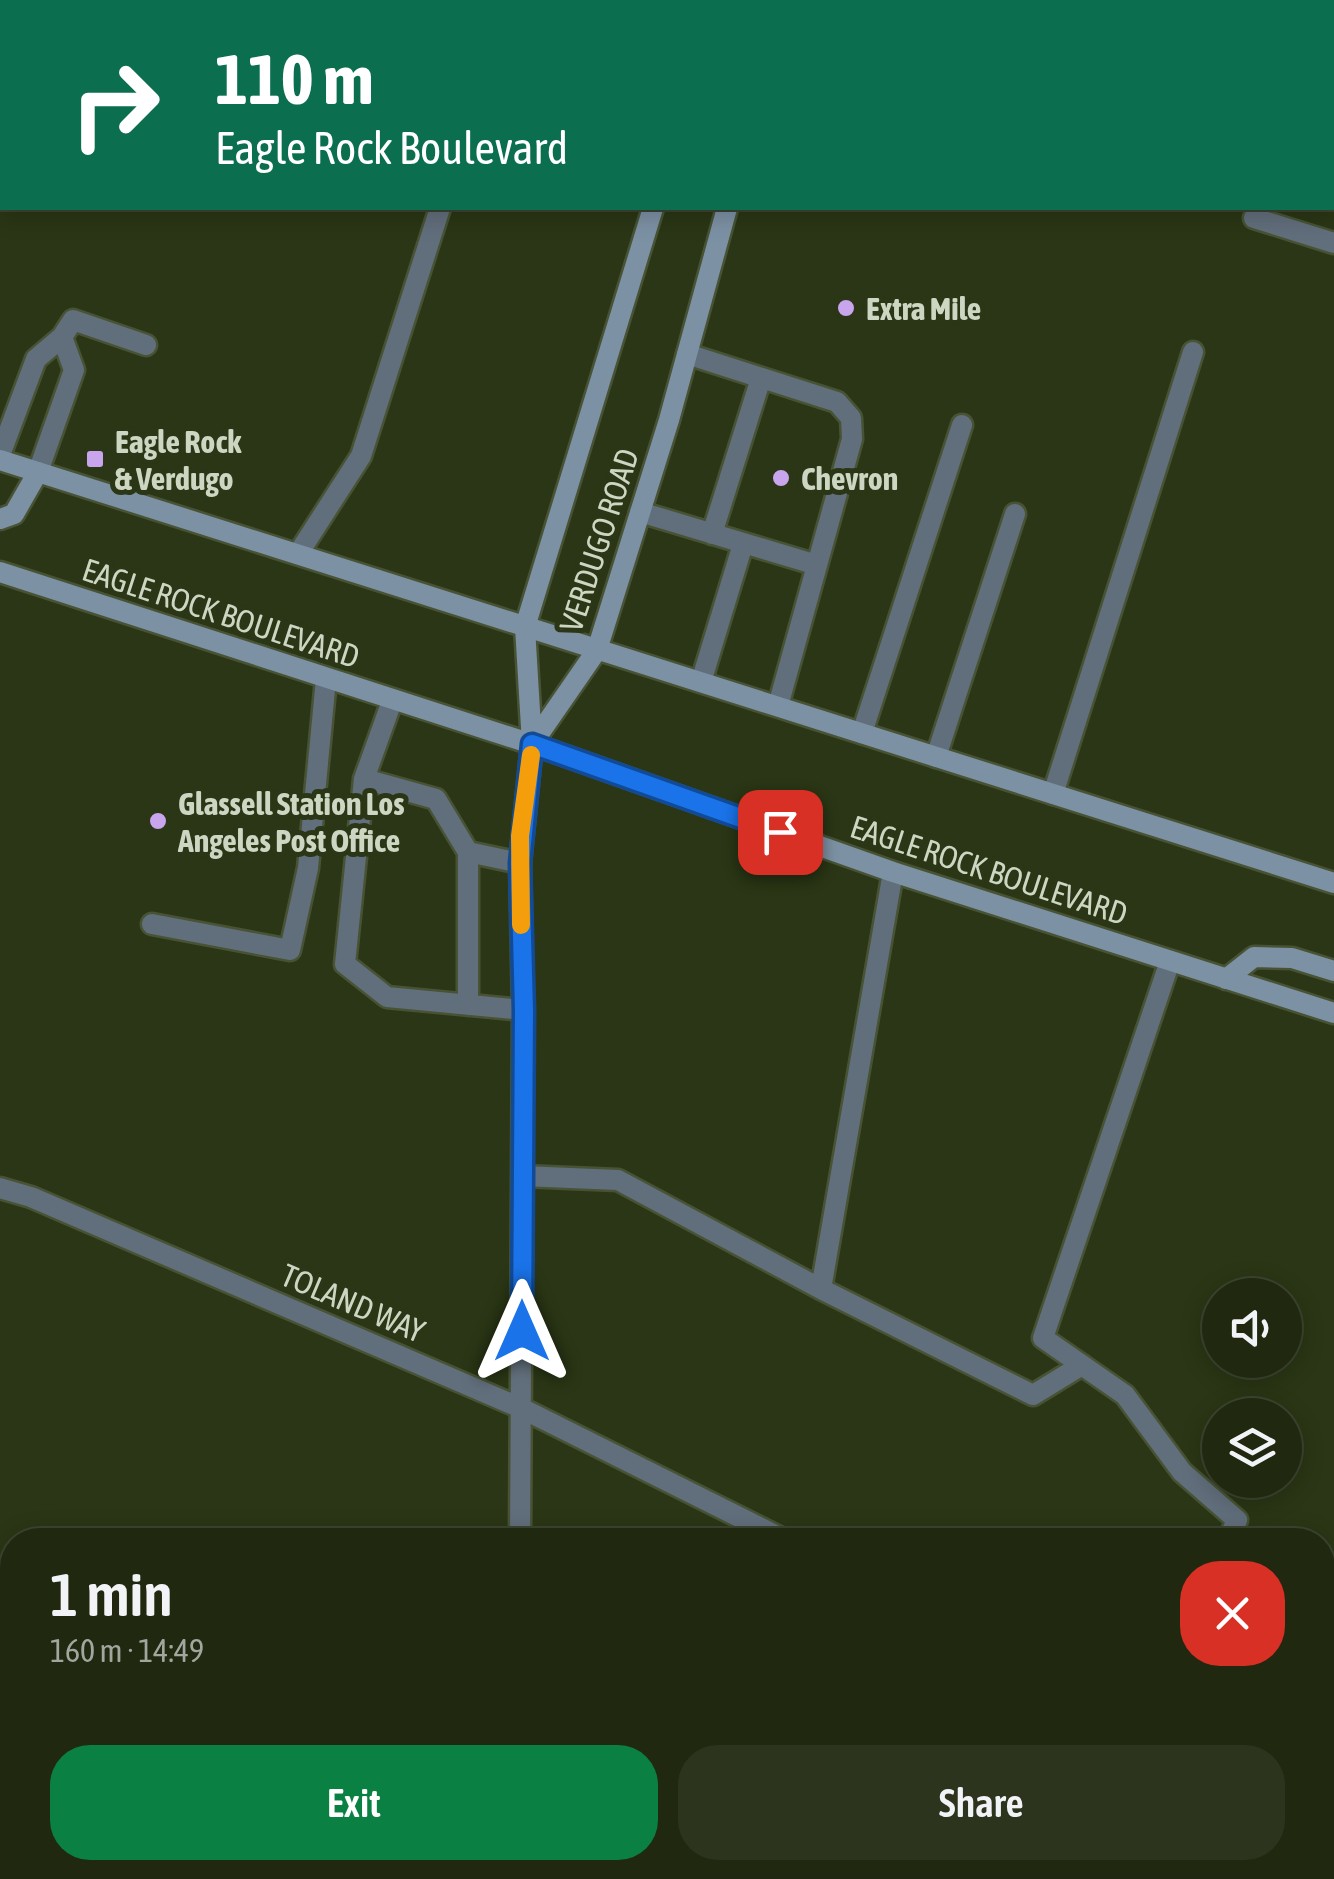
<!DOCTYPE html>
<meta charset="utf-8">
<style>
:root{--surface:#202810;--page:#2d341e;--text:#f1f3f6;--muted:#a2a69f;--line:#3d4430;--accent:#0b8043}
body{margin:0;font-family:"Asap Condensed",sans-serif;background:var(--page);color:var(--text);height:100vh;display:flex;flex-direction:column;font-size:38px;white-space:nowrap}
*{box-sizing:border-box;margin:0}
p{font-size:32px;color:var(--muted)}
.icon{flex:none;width:55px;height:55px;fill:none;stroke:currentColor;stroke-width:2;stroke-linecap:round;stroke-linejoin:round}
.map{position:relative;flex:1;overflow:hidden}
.drawer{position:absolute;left:0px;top:1528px;width:1335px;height:352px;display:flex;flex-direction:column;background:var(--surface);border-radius:40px 40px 0 0;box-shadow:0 5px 25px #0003,0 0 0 2px var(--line)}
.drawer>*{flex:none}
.top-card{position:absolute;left:0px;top:0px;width:1335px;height:210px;box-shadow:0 5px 25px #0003,0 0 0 2px var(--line);background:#0b6e4f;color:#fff;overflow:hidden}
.buttons{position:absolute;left:1202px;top:1278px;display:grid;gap:20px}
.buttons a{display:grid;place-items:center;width:100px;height:100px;border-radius:50%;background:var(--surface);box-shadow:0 5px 25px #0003,0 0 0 2px var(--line);font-size:50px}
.pin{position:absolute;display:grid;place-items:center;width:85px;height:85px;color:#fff;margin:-42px;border-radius:20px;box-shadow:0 5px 15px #0006}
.me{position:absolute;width:110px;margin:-55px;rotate:0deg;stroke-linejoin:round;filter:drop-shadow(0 0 8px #0008)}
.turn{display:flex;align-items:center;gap:35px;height:210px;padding:0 50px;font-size:45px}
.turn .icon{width:130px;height:130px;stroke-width:2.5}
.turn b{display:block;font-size:70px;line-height:85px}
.round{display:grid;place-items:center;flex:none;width:105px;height:105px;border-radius:40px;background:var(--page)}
.headline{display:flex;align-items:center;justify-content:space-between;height:170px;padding:0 50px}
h1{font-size:60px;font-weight:600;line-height:75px}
.cta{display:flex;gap:20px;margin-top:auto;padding:20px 50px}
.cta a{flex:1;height:115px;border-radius:40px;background:var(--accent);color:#fff;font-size:40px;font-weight:600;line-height:115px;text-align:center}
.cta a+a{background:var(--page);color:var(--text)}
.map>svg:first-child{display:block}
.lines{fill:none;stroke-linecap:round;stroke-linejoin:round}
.service-casing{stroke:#475334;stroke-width:25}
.minor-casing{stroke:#475334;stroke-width:25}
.secondary-casing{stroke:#475334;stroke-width:25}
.motorway-casing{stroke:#475334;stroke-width:35}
.service{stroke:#616e7b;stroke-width:20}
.minor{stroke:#616e7b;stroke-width:20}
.secondary{stroke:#7c91a4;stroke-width:20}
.motorway{stroke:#a2c3e1;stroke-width:30}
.route-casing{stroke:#114b97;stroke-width:25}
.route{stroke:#1a73e8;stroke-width:18}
.slow{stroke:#f59e0b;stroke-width:18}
.poi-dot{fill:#c9a5ee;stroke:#2a3615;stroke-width:4}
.labels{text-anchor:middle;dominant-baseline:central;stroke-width:10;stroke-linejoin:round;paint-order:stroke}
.poi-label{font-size:32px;font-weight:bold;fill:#cdd6c2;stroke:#2a3615;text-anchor:start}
.street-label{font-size:32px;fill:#cdd6c2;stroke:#2a3615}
</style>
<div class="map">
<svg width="1334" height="1879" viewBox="0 0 1334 1879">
<rect width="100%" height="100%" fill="#2a3615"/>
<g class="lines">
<g class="service-casing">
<path id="service" d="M1332 7H1334
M1254 218 1334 243
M687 354 837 402 851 418 852 439 778 706
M0 455 36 359 62 337 73 320 146 345
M38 472 74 370 62 337
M640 512 817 565
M712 534 761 378
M298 554 361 456 440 208
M701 682 743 544
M392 701 364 779 345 964 387 997 523 1010
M862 733 962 425
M936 757 1015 514
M364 779 436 799 468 852V1005
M1053 794 1193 352
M468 852 520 863
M152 924 290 950 308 868 326 679
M1170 961 1043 1338 1125 1395 1182 1472 1237 1520 1228 1540
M523 1176 618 1180 821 1289 1033 1395 1082 1365
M821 1289 893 872"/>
</g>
<g class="minor-casing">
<path id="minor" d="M0 1188 31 1197 521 1408 785 1540
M520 1540 523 1010 520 863 532 744
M0 1679 12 1683
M1322 1809 1334 1814
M351 1868 372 1879
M516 1879V1868"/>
</g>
<g class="secondary-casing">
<path id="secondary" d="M702 2 703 0
M782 2 783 0
M0 460 1334 883
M0 519 14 514 38 472
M0 572 532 744 893 872 1334 1013
M532 744 597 650 669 420 727 208
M532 744 525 627 653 208
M1226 979 1254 957 1292 958 1334 971"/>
</g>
<g class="motorway-casing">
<path id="motorway" d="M82 2 88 0
M0 3H2"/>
</g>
<use href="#service" class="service"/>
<use href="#minor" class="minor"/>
<use href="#secondary" class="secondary"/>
<use href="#motorway" class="motorway"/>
</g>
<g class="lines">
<g class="route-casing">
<path id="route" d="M522 1331 524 1010 520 863 532 744 780 832"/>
</g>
<use href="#route" class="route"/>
<path class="slow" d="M521 925 520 836 531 755"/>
</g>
<g class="poi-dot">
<circle cx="846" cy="308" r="10"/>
<rect x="85" y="449" width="20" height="20" rx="5"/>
<circle cx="781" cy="478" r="10"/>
<circle cx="158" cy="821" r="10"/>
</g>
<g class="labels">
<g class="poi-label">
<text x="866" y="308">Extra Mile</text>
<text x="115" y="441">Eagle Rock<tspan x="115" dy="37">&amp; Verdugo</tspan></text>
<text x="801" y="478">Chevron</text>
<text x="178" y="803">Glassell Station Los<tspan x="178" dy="37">Angeles Post Office</tspan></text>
</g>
<g class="street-label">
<text transform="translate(599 540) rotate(-72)">VERDUGO ROAD</text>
<text transform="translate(221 613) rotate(18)">EAGLE ROCK BOULEVARD</text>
<text transform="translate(989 870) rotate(18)">EAGLE ROCK BOULEVARD</text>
<text transform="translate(353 1303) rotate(23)">TOLAND WAY</text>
</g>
</g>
</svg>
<div class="buttons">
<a><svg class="icon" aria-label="sound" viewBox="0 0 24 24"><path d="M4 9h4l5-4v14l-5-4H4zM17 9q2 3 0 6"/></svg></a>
<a><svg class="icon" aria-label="layers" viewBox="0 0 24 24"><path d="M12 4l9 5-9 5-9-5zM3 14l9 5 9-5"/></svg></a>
</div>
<div class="pin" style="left:780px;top:832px;background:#d93025"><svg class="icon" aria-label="arrive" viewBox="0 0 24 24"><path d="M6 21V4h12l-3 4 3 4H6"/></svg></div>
<svg class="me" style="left:522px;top:1331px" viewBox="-20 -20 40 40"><path d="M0-17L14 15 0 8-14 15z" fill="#1a73e8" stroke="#fff" stroke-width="4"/></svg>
<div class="top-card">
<div class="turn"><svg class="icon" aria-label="right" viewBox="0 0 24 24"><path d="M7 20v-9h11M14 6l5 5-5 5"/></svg><div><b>110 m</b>Eagle Rock Boulevard</div></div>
</div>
<section class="drawer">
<div class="headline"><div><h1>1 min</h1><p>160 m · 14:49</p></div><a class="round" style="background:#d93025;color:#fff"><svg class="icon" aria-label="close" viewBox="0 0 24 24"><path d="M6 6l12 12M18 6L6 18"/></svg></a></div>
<div class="cta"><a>Exit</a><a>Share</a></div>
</section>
</div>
